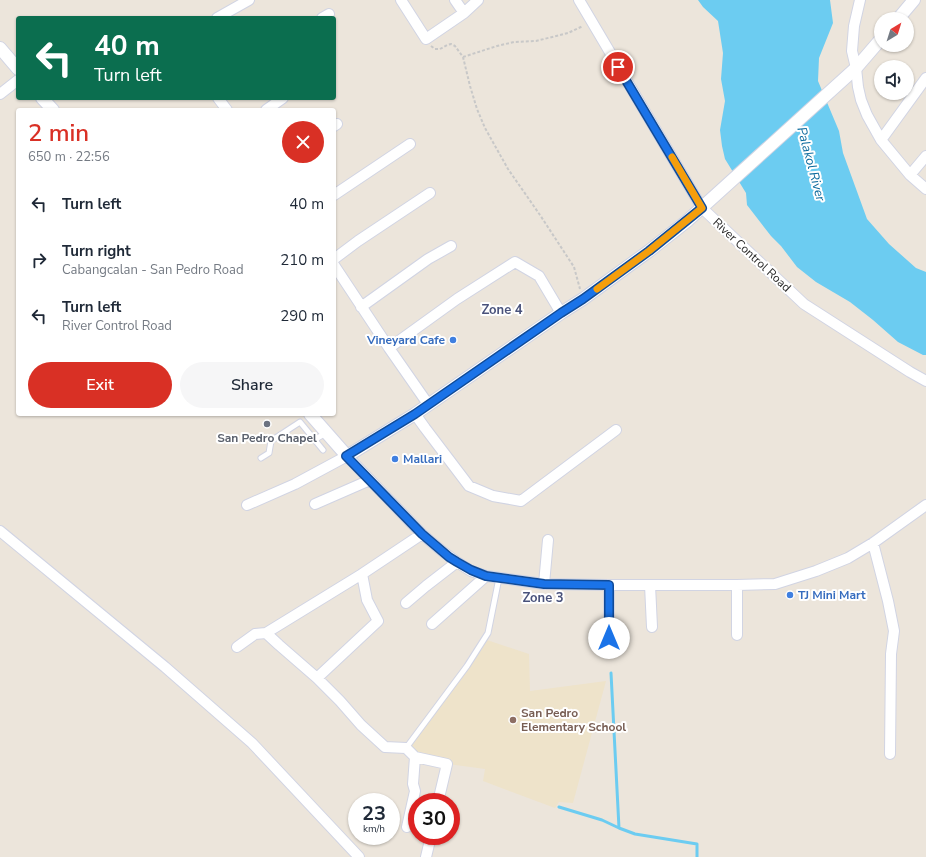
<!DOCTYPE html>
<meta charset="utf-8">
<style>
:root{--surface:#fff;--page:#f6f6f7;--text:#1f2937;--muted:#747a83;--accent:#d93025}
body{margin:0;font-family:"Nunito Sans",sans-serif;background:var(--page);color:var(--text);height:100vh;display:flex;flex-direction:column;font-size:15px;white-space:nowrap}
*{box-sizing:border-box;margin:0}
p{font-size:13px;color:var(--muted)}
.icon{flex:none;width:22px;height:22px;fill:none;stroke:currentColor;stroke-width:2;stroke-linecap:round;stroke-linejoin:round}
.map{position:relative;flex:1;overflow:hidden}
.side{position:absolute;left:16px;top:108px;width:320px;height:308px;display:flex;flex-direction:column;background:var(--surface);border-radius:4px;box-shadow:0 1px 3px #0004}
.side>*{flex:none}
.guide{position:absolute;left:16px;top:16px;width:320px;height:84px;border-radius:4px;box-shadow:0 1px 3px #0004;background:#0b6e4f;color:#fff;overflow:hidden}
.needle{width:26px;rotate:38deg}
.buttons{position:absolute;left:874px;top:12px;display:grid;gap:8px}
.buttons a{display:grid;place-items:center;width:40px;height:40px;border-radius:50%;background:var(--surface);box-shadow:0 1px 3px #0004;font-size:20px}
.speed{position:absolute;left:348px;top:793px;display:flex;gap:8px;font-size:20px;font-weight:700;text-align:center}
.speed>*{display:grid;place-content:center;width:52px;height:52px;border-radius:50%;background:var(--surface);box-shadow:0 1px 3px #0004;line-height:1}
.speed small{font-size:10px;font-weight:400}
.speed .limit{border:6px solid #d22;background:#fff;color:#111}
.pin{position:absolute;display:grid;place-items:center;width:34px;height:34px;color:#fff;margin:-17px;border:2px solid #fff;border-radius:50%;box-shadow:0 1px 4px #0007}
.me{position:absolute;width:44px;margin:-22px;rotate:0deg;stroke-linejoin:round;filter:drop-shadow(0 0 3px #0008)}
.turn{display:flex;align-items:center;gap:14px;height:84px;padding:0 12px;font-size:18px}
.turn .icon{width:52px;height:52px;stroke-width:2.5}
.turn b{display:block;font-size:28px;line-height:34px}
.round{display:grid;place-items:center;flex:none;width:42px;height:42px;border-radius:21px;background:var(--page)}
.headline{display:flex;align-items:center;justify-content:space-between;height:68px;padding:0 12px}
h1{font-size:24px;font-weight:600;line-height:30px;color:var(--accent)}
.button{display:flex;gap:8px;margin-top:auto;padding:8px 12px}
.button a{flex:1;height:46px;border-radius:24px;background:var(--accent);color:#fff;font-size:16px;font-weight:600;line-height:46px;text-align:center}
.button a+a{background:var(--page);color:var(--text)}
ul{padding:0;list-style:none}
li{display:flex;align-items:center;gap:12px;height:56px;padding:0 12px}
li div{flex:1}
li b{display:block;font-size:15px}
li em{font-style:normal}
.map>svg:first-child{display:block}
.education{fill:#eee3ca}
.water{fill:#6cccf1}
.lines{fill:none;stroke-linecap:round;stroke-linejoin:round}
.stream{stroke:#6cccf1;stroke-width:3}
.service-casing{stroke:#d1d4e3;stroke-width:7}
.minor-casing{stroke:#d1d4e3;stroke-width:12}
.tertiary-casing{stroke:#d1d4e3;stroke-width:14}
.path{stroke:#c8c8c8;stroke-width:2;stroke-dasharray:3 2;stroke-linecap:butt}
.service{stroke:#fff;stroke-width:5}
.minor{stroke:#fff;stroke-width:10}
.tertiary{stroke:#fff;stroke-width:12}
.route-casing{stroke:#114b97;stroke-width:10}
.route{stroke:#1a73e8;stroke-width:7}
.slow{stroke:#f59e0b;stroke-width:7}
.shop-dot{fill:#3f7fe0;stroke:#fff;stroke-width:1.5}
.worship-dot{fill:#6b7280;stroke:#fff;stroke-width:1.5}
.education-dot{fill:#8d6e63;stroke:#fff;stroke-width:1.5}
.labels{text-anchor:middle;dominant-baseline:central;stroke-width:4;stroke-linejoin:round;paint-order:stroke}
.street-label{font-size:12px;fill:#2a2a2a;stroke:#fff}
.shop-label{font-size:12px;font-weight:bold;fill:#366cbe;stroke:#fff;text-anchor:start}
.worship-label{font-size:12px;font-weight:bold;fill:#5b616d;stroke:#fff}
.education-label{font-size:12px;font-weight:bold;fill:#785e54;stroke:#fff;text-anchor:start}
.water-label{font-size:13px;font-style:italic;fill:#0b6a9d;stroke:#fff}
.neighbourhood-label{font-size:13px;font-weight:bold;fill:#49527b;stroke:#fff}
</style>
<div class="map">
<svg width="926" height="857" viewBox="0 0 926 857">
<rect width="100%" height="100%" fill="#ece5db"/>
<path class="education" d="M487 640 529 654 530 691 606 681 573 803 559 802 555 808 483 781 485 769 448 764 415 756 409 748Z"/>
<path class="water" d="M698 0H830L833 23 819 58 818 81 839 131 843 153 867 219 889 244 916 268 926 272V355H923L898 342 873 320 850 302 816 282 797 267 781 246 771 236 747 205 746 193 725 159 722 146 720 130 725 101 721 79 723 53 718 21 703 7Z"/>
<g class="lines">
<path class="stream" d="M611 673 619 828
M559 807 602 820 619 828 635 834 697 844V857"/>
<g class="service-casing">
<path id="service" d="M314 440 326 433
M261 458 269 453 271 441 300 422 323 450
M406 748 467 666 488 633 499 578"/>
</g>
<g class="minor-casing">
<path id="minor" d="M401 0 426 39 464 13 478 0
M455 0 464 13
M579 0 702 208 804 304 910 372 926 381
M860 0 854 26 852 51 856 68 858 87 861 100 867 115 881 140 910 175 926 189
M217 18 249 0
M322 18 329 14
M0 94 18 80
M218 98 227 110
M266 110 283 98
M334 126 337 124
M881 140 926 78
M910 175 926 156
M334 195 410 144
M334 259 358 241 430 193
M334 265 389 348 428 404
M361 307 428 259 451 246
M389 348 457 299 515 262 539 276 561 313
M415 414 425 428 469 486 493 496 521 501 616 430
M315 504 370 480
M247 505 295 484 347 456 422 534 442 551 457 562 471 571 486 576 544 584 609 585H737L775 584 816 571 848 558 873 543 926 505
M0 531 165 667 252 743 359 857
M873 543 888 601 894 631 891 654 890 754
M544 584 548 540
M650 585 652 627
M737 585V635
M406 603 426 586 457 562
M432 624 486 576
M266 633 279 645 317 678 340 701 361 725 385 747 406 748 415 757 413 784 415 791 407 827
M609 638V585
M237 647 255 634 266 633 362 574 422 534
M317 678 378 621 367 600 362 574
M415 757 447 764 438 802
M426 857 431 836"/>
</g>
<g class="tertiary-casing">
<path id="tertiary" d="M898 19 914 0
M0 48 18 69
M42 98 53 110
M310 414 347 456 415 414 561 313 583 299 649 251 687 221 856 68 881 39"/>
</g>
<path class="path" d="M431 46 435 49H440L447 45 451 44 455 46 463 57 470 86 477 109 485 128 508 169 540 215 574 267 580 289
M463 57 497 46 514 42 536 41 568 33 583 26"/>
<use href="#service" class="service"/>
<use href="#minor" class="minor"/>
<use href="#tertiary" class="tertiary"/>
</g>
<g class="lines">
<g class="route-casing">
<path id="route" d="M609 638V585L544 584 486 576 471 570 457 562 449 557 422 534 346 456 415 414 561 313 583 299 649 251 702 208 618 67"/>
</g>
<use href="#route" class="route"/>
<path class="slow" d="M597 289 649 251 702 208 672 157"/>
</g>
<g class="shop-dot">
<circle cx="453" cy="340" r="4"/>
<circle cx="395" cy="459" r="4"/>
<circle cx="790" cy="595" r="4"/>
</g>
<circle class="worship-dot" cx="267" cy="424" r="4"/>
<circle class="education-dot" cx="513" cy="720" r="4"/>
<g class="labels">
<g class="street-label">
<text transform="translate(752 255) rotate(43)">River Control Road</text>
</g>
<g class="shop-label">
<text x="445" y="340" text-anchor="end">Vineyard Cafe</text>
<text x="403" y="459">Mallari</text>
<text x="798" y="595">TJ Mini Mart</text>
</g>
<g class="worship-label">
<text x="267" y="438">San Pedro Chapel</text>
</g>
<g class="education-label">
<text x="521" y="713">San Pedro<tspan x="521" dy="14">Elementary School</tspan></text>
</g>
<g class="water-label">
<text transform="translate(811 164) rotate(75)">Palakol River</text>
</g>
<g class="neighbourhood-label">
<text x="502" y="310">Zone 4</text>
<text x="543" y="598">Zone 3</text>
</g>
</g>
</svg>
<div class="buttons">
<a><svg class="needle" viewBox="-14 -14 28 28"><path d="M0-13l5 13h-10z" fill="#e53935"/><path d="M0 13l5-13h-10z" fill="#747a83"/></svg></a>
<a><svg class="icon" aria-label="sound" viewBox="0 0 24 24"><path d="M4 9h4l5-4v14l-5-4H4zM17 9q2 3 0 6"/></svg></a>
</div>
<div class="speed"><div>23<small>km/h</small></div><div class="limit">30</div></div>
<div class="pin" style="left:618px;top:67px;background:#d93025"><svg class="icon" aria-label="arrive" viewBox="0 0 24 24"><path d="M6 21V4h12l-3 4 3 4H6"/></svg></div>
<svg class="me" style="left:609px;top:638px" viewBox="-20 -20 40 40"><circle r="19" fill="#fff"/><path d="M0-13L10 11 0 6-10 11z" fill="#1a73e8"/></svg>
<div class="guide">
<div class="turn"><svg class="icon" aria-label="left" viewBox="0 0 24 24"><path d="M17 20v-9H6M10 6l-5 5 5 5"/></svg><div><b>40 m</b>Turn left</div></div>
</div>
<section class="side">
<div class="headline"><div><h1>2 min</h1><p>650 m · 22:56</p></div><a class="round" style="background:#d93025;color:#fff"><svg class="icon" aria-label="close" viewBox="0 0 24 24"><path d="M6 6l12 12M18 6L6 18"/></svg></a></div>
<ul>
<li><svg class="icon" aria-label="left" viewBox="0 0 24 24"><path d="M17 20v-9H6M10 6l-5 5 5 5"/></svg><div><b>Turn left</b></div><em>40 m</em></li>
<li><svg class="icon" aria-label="right" viewBox="0 0 24 24"><path d="M7 20v-9h11M14 6l5 5-5 5"/></svg><div><b>Turn right</b><p>Cabangcalan - San Pedro Road</p></div><em>210 m</em></li>
<li><svg class="icon" aria-label="left" viewBox="0 0 24 24"><path d="M17 20v-9H6M10 6l-5 5 5 5"/></svg><div><b>Turn left</b><p>River Control Road</p></div><em>290 m</em></li>
</ul>
<div class="button"><a>Exit</a><a>Share</a></div>
</section>
</div>
